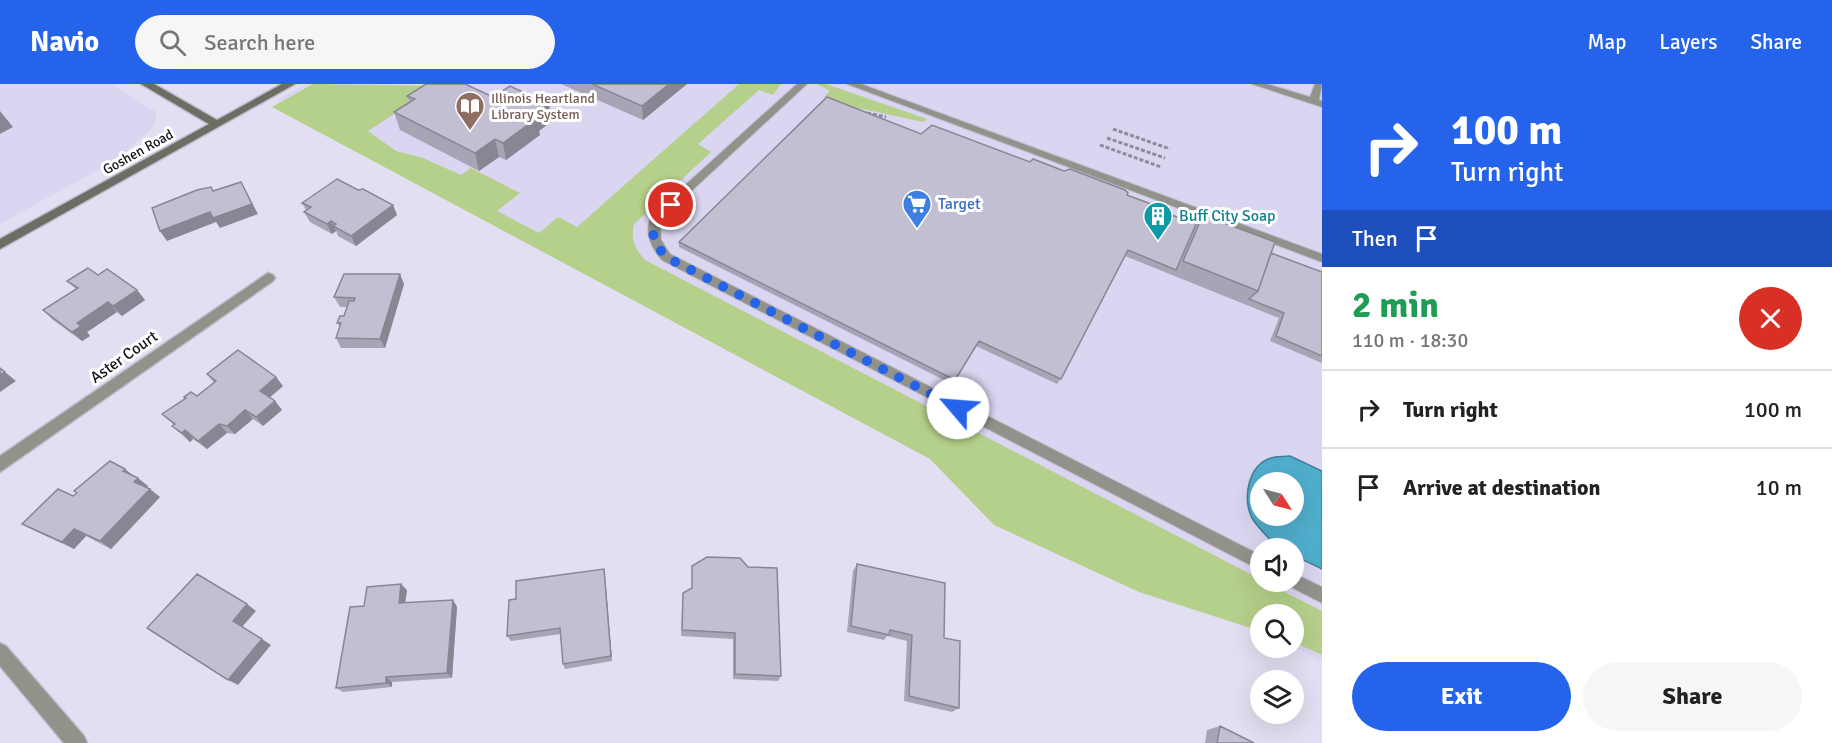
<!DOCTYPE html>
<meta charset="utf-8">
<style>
:root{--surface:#fff;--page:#f6f6f6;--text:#222;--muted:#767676;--line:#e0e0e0;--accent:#2563eb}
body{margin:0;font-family:Signika,sans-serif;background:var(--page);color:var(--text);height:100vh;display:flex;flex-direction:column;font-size:22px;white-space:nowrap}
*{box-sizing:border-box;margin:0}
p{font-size:20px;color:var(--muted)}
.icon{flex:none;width:33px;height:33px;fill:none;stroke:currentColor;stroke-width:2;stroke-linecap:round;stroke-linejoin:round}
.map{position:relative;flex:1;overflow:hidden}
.sheet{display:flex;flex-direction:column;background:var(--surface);width:510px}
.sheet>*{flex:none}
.guide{background:#2563eb;color:#fff;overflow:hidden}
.needle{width:39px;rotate:126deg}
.tools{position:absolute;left:1250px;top:388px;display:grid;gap:12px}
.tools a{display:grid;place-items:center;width:54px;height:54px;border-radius:50%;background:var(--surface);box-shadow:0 6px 24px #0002;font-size:30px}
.pin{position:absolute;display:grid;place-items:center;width:51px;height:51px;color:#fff;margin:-26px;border:3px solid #fff;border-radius:50%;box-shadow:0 2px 6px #0007}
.me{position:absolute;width:66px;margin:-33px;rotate:297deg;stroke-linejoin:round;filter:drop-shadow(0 0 4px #0008)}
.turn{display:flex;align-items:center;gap:21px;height:126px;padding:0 30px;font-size:27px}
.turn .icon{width:78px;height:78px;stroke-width:2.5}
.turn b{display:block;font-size:42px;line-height:51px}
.then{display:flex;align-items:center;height:57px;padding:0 30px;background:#0003;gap:12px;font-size:22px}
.round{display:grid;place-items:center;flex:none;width:63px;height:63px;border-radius:32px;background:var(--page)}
.overview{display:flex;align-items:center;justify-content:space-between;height:102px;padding:0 30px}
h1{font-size:36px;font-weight:700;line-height:45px;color:#1e9e55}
.primary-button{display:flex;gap:12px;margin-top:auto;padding:12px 30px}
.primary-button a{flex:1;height:69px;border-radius:36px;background:var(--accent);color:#fff;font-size:24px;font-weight:700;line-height:69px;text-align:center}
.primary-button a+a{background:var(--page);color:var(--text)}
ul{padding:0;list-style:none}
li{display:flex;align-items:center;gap:18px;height:78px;padding:0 30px;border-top:2px solid var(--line)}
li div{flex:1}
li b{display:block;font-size:22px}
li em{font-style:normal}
header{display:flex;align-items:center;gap:36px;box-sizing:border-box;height:84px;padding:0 30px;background:var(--accent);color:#fff}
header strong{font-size:28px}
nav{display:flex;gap:33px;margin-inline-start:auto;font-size:21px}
.search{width:420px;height:54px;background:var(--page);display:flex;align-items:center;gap:15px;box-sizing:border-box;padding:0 21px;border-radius:33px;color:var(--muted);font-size:22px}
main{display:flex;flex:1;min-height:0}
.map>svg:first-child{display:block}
.built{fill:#dad5f0;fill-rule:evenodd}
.green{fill:#b5d08a}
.water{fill:#50aecc;stroke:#3e8097;stroke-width:1.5;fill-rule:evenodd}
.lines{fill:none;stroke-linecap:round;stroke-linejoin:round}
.lane-casing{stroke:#bdbacb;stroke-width:2}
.street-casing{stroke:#bdbacb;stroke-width:3}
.secondary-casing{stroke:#bdbacb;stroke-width:3}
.path{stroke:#8e8c9a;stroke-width:3;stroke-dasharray:4 2;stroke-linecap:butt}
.lane{fill:#91938b;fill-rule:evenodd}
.street{fill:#91938b;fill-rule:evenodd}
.secondary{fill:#6b6e62;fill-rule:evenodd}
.wall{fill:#a8a4b5}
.shaded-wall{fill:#888693}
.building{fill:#c3bfd2;stroke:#888693;stroke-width:1.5}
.route{stroke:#2563eb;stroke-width:10;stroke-dasharray:0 18}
.labels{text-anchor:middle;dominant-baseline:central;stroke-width:6;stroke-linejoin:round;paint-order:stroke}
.far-education-label{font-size:14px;fill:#785e54;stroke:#fff;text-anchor:start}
.far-street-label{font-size:14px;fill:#14131a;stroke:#fff}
.shop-label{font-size:16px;fill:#366cbe;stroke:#fff;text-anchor:start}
.culture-label{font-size:16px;fill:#0d838f;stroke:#fff;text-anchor:start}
.street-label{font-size:16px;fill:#14131a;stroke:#fff}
</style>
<header>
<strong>Navio</strong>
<div class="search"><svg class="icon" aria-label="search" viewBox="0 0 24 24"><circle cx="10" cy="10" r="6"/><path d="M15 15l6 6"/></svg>Search here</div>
<nav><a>Map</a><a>Layers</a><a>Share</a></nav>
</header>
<main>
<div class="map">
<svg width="1322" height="659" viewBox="0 0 1322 659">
<rect width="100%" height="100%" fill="#e2dff2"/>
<path class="built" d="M0 0H111L156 28 155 41 128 66 98 86 0 140Z
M306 0H1322V578L1293 562V531H1260L731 263 277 16ZM1260 399H1293V432H1260ZM1260 465H1293V498H1260Z"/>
<path class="green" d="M313 0 437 2 368 47 396 67 423 74 461 91 471 84 520 109 497 127 539 149 558 133 577 143 739 0H781L773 11 759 6 698 60 711 68 634 140C631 156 634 163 645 176L1260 495V498H1265L1322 527V571L1293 558V531H1260V547L1139 508 994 441 930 375 272 23Z
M817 0H826L927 35 923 38 844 21 824 13 830 7Z"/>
<path class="water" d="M1290 372 1322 387V485L1293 471V465L1277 463C1269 454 1258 444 1252 434 1242 415 1248 381 1271 374 1277 372 1284 373 1290 372ZM1260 399H1293V432H1260Z"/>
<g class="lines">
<g class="lane-casing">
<path id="lane" d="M797 0H807L660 136 661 156 670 170 1260 471V486L662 176C651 163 644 149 651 132Z
M847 0H861L1322 170V178Z
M1252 0H1267L1310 13 1315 0H1322L1319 16 1322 17V23Z
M1293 489 1322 503V519L1287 501 1286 498H1293Z"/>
</g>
<g class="street-casing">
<path id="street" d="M268 189 273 191 275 194 273 197 0 388V372Z
M0 559 6 562 84 652 87 659H64L0 582Z"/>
</g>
<g class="secondary-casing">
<path id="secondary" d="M141 0H154L217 36 282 0H295L0 165V155L209 40Z"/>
</g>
<path class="path" d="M867 29 886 33
M1113 45 1170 65
M1107 54 1165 74
M1100 61 1161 83"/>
<use href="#lane" class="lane"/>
<use href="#street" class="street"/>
<use href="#secondary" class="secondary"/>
</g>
<path class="wall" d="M561 0H687L643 36Z
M407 12 552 37 539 47 540 51 506 76 499 73 479 87 400 46 394 28 410 18Z
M921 50 1030 78 1127 111 1150 123 1196 140 1203 131 1271 169 1322 188V279L1270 257 1279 234 1125 172 1061 295 1057 300 976 262 952 300 679 163V158Z
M358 106 393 121 397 131 356 162 338 152 336 147 332 150 310 138 304 128 306 126 302 119Z
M98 191 137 206 145 216 122 232 117 228 87 248 90 252 82 257 53 236 43 226 76 205 67 197Z
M404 200 385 264H341L336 254 340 243 337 239 344 232 347 223H340L334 213Z
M207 290 283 302 270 313 275 317 282 326 263 342 253 335 235 350 227 349 207 365 193 355 190 358 172 342 174 341 162 330 197 312 214 299Z
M135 393 148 402 146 404 160 413 111 465 86 452 74 465 35 447 22 440 73 412Z
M857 480 944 554 959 624 952 628 904 617 907 557 887 552 884 556 847 548 853 487Z
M692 482 781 592 778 597 733 595V555L681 552 683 509 692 504Z
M605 492 612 577 565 585 563 580 561 550 511 557 507 552Z
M407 506 405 519 453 516 457 523 452 594 392 598V603L343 608 336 604 364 522Z
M1220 642 1254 659H1205L1207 646Z"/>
<path class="shaded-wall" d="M669 0H687L643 36 642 22Z
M549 20 552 37 539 47 540 51 506 76 503 59 533 32Z
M0 27 13 43 0 50Z
M495 55 499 73 479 87 475 69Z
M241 98 258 130 220 144 216 138 167 157 160 147Z
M393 121 397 131 356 162 351 152Z
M331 137 336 147 332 150 327 140Z
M400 190 404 200 385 264 380 255Z
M137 206 145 216 122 232 113 222Z
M108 218 117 228 87 248 90 252 82 257 72 248 77 239Z
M0 284 16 297 0 308Z
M276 293 283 302 267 316 260 307Z
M275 317 282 326 263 342 256 333Z
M245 326 253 335 235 350 227 342Z
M219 340 227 349 207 365 198 357Z
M185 346 193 355 190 358 182 349Z
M125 385 135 393 123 387Z
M138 394 148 402 144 406 134 398Z
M150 405 160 413 111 465 100 457Z
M74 445 86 452 74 465 62 458Z
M604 485 605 492 612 577 611 572Z
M401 500 407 506 404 526 399 519Z
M453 516 457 523 452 594 447 589Z
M247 520 256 527 242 543 233 537Z
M262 555 271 561 238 601 228 596Z
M386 593 392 598V603L386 599Z"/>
<path class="building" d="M426 0H465L493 13 510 2 549 20 533 32 537 34 503 59 495 55 475 69 394 28 415 15 407 12Z
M592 0H669L642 22Z
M827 13 921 50 932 41 1030 78 1033 75 1064 87 1070 85 1125 106 1128 109 1127 111 1151 120 1150 123 1196 140 1176 186 1128 166 1061 295 979 257 955 296 679 158Z
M337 95 358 106 363 105 393 121 351 152 333 142 336 140 331 137 327 140 304 128 311 123 302 119Z
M241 98 252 120 213 134 210 128 160 147 152 124 197 106 211 103 213 107Z
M1203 131 1275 158 1258 207 1183 177Z
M1271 169 1322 188V272L1276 252 1284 229 1249 215 1258 207Z
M88 184 98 191 107 185 137 206 113 222 108 218 77 239 81 242 72 248 43 226 78 204 67 197Z
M344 190H400L380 255 336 254 341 239H337L340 232H344L349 217H354L355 214 334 213Z
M238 266 276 293 260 307 275 317 256 333 245 326 227 342 219 340 198 357 185 346 182 349 172 342 175 340 162 330 186 314 184 313 191 308 197 312 216 297 207 290Z
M0 284 5 288 0 291Z
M110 377 125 385 123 387 138 394 134 398 150 405 100 457 74 445 62 458 22 440 58 405 73 412 77 409 74 407Z
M707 473 740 474 748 483 777 484 781 592 735 590V549L682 546 683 509 692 504V482Z
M857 480 945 499 944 554 960 557 959 624 909 612 912 551 890 546 889 551 851 542Z
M604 485 611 572 563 580 560 544 507 552 509 516 516 515V497Z
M197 490 247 520 233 537 262 555 228 596 147 544Z
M401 500 399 519 453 516 447 589 386 593V599L336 604 350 523 364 522 367 503Z
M1220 642 1254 659H1217Z"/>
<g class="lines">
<path class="route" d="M671 121C651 140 646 150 666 173L958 324"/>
</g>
<defs>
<g id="library-pin" transform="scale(1.5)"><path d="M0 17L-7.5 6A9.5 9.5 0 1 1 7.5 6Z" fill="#8d6e63" stroke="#fff"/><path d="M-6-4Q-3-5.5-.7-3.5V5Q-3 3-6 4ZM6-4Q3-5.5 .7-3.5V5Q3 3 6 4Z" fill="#fff"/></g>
<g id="supermarket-pin" transform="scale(1.5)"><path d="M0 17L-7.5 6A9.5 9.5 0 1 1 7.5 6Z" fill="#3f7fe0" stroke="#fff"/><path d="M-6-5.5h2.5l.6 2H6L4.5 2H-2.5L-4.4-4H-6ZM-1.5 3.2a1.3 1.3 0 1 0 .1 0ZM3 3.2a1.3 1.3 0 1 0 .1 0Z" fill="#fff"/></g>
<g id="building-pin" transform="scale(1.5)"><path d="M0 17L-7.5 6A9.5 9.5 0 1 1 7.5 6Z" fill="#0f9aa8" stroke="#fff"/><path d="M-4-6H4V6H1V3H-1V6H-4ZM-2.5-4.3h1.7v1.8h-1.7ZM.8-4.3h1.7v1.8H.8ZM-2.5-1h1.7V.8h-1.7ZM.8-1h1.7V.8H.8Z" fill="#fff"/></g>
</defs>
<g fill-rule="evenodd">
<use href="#library-pin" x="470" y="22"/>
<use href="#supermarket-pin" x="917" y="120"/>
<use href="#building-pin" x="1158" y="132"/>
</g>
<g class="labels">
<g class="far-education-label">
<text x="491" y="14">Illinois Heartland<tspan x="491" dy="16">Library System</tspan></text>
</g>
<g class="far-street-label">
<text transform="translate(138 68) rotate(-29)">Goshen Road</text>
</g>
<g class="shop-label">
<text x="938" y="120">Target</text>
</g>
<g class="culture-label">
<text x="1179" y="132">Buff City Soap</text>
</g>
<g class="street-label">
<text transform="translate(124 273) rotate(-35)">Aster Court</text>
</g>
</g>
</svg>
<div class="tools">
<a><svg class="needle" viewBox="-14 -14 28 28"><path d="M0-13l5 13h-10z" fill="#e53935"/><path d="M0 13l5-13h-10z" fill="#767676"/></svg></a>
<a><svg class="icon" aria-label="sound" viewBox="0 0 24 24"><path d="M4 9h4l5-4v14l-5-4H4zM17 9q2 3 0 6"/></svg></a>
<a><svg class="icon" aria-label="search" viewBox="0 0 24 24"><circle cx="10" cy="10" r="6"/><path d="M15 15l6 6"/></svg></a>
<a><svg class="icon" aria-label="layers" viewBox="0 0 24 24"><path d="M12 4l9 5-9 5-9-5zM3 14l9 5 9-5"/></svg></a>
</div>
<div class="pin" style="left:671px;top:121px;background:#d93025"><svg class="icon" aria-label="arrive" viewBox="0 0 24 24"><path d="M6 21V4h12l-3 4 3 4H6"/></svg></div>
<svg class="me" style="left:958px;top:324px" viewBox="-20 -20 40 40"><circle r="19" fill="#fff"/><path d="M0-13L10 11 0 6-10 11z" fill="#2563eb"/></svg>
</div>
<section class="sheet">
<div class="guide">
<div class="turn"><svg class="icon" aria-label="right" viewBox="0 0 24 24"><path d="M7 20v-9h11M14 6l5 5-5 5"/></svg><div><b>100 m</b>Turn right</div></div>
<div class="then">Then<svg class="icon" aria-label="arrive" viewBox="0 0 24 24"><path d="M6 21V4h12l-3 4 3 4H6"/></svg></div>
</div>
<div class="overview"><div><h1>2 min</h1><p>110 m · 18:30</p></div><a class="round" style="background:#d93025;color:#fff"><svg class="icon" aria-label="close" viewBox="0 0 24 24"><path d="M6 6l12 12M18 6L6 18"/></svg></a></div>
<ul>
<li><svg class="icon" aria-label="right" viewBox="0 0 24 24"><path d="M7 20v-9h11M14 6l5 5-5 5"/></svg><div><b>Turn right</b></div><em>100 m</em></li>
<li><svg class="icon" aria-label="arrive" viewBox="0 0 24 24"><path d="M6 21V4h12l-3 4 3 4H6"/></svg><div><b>Arrive at destination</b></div><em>10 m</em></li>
</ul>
<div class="primary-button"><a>Exit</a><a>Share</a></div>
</section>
</main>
